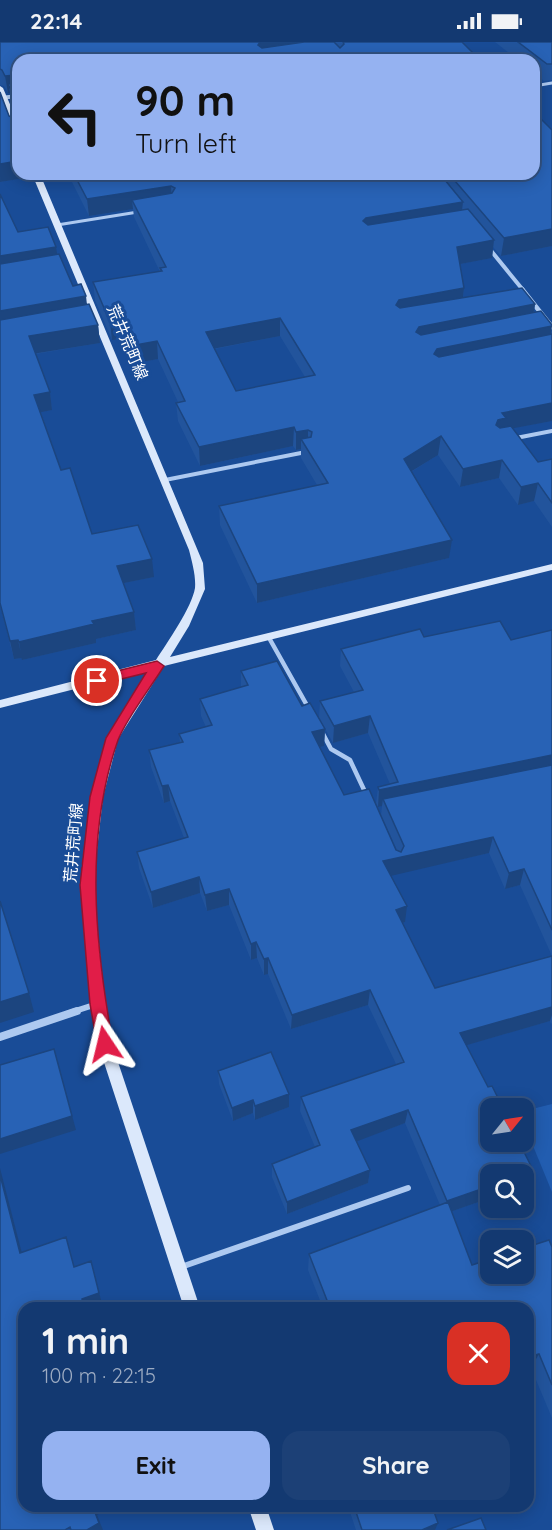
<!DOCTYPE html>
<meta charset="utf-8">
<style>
:root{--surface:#133971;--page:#1c4076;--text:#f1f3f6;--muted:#9dacc3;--line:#325384;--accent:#95b2f1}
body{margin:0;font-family:Quicksand,"Noto Sans JP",sans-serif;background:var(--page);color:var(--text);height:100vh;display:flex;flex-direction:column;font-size:22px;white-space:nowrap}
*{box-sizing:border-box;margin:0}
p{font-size:20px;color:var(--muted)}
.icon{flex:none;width:33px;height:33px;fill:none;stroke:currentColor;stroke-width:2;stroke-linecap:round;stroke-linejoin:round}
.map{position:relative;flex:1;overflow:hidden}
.details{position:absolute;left:18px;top:1260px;width:516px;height:210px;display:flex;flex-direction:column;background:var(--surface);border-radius:18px;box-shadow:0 3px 15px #0003,0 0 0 2px var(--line)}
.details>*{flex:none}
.hud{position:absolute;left:12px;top:12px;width:528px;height:126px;border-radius:18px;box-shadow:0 3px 15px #0003,0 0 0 2px var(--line);background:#95b2f1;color:#111;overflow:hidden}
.needle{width:39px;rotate:60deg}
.buttons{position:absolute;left:480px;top:1056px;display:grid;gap:12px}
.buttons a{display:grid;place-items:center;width:54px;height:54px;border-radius:12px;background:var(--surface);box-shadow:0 3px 15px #0003,0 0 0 2px var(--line);font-size:30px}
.pin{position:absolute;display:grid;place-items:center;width:51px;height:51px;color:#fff;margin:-26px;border:3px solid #fff;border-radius:50%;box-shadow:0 2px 6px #0007}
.me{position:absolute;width:66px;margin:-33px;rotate:350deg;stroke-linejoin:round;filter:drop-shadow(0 0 4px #0008)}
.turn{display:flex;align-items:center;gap:21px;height:126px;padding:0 24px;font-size:27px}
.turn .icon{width:78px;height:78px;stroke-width:2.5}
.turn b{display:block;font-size:42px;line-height:51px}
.round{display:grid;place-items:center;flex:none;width:63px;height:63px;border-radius:18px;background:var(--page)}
.head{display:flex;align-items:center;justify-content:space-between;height:102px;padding:0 24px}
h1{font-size:36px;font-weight:700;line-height:45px}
.action{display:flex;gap:12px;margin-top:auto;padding:12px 24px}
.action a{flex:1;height:69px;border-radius:18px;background:var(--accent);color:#111;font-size:24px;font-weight:700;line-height:69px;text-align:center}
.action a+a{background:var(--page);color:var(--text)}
.status{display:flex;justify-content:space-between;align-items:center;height:42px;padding:0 30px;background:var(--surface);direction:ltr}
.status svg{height:16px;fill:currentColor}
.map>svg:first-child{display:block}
.green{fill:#225db0}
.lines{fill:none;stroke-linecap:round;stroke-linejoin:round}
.lane-far3{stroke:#adc9f0;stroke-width:3}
.lane-far2{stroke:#adc9f0;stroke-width:4}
.lane-far1{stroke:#adc9f0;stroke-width:4.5}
.lane{stroke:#adc9f0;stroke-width:6}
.street-far3{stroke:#adc9f0;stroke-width:4}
.street-far2{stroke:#adc9f0;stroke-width:4.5}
.street-far1{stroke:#adc9f0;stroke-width:6}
.street{stroke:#adc9f0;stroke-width:8}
.secondary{fill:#dbe8fb;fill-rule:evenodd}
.wall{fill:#22549c;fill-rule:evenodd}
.shaded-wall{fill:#1c457f}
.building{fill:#2862b5;stroke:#1c457f;stroke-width:1.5;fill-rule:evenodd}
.route{fill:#e11d48;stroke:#92132f;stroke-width:1.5}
.labels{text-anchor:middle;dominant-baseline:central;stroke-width:6;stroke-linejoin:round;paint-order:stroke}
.street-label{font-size:16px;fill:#fff;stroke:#194c97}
</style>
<div class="status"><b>22:14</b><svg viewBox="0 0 49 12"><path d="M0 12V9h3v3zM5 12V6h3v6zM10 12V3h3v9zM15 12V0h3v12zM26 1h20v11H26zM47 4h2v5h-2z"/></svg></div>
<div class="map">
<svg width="552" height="1488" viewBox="0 0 552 1488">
<rect width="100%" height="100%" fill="#194c97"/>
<path class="green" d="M552 1062V1150L524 1082V1069Z"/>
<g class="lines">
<path class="lane-far3" d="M534 44 552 41
M57 183 138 170"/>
<path class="lane-far2" d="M516 396 552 389
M165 438 306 410"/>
<path class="lane-far1" d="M268 594 309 667
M322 690 331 707 350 718 366 752"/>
<path class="lane" d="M181 1225 408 1146"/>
<path class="street-far3" d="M0 56 18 54
M488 205 523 248"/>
<path class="street-far2" d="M522 247 552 285"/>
<path class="street-far1" d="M72 970 97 962"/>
<path class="street" d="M0 995 77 969"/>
<path class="secondary" d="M0 44 3 46 18 81V92L14 90 0 54Z
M32 132H40L203 521 205 547 189 584 170 615 552 522V528L164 624 118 697 103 755 93 843 105 962 112 1002 200 1266H184L98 1002 91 962 81 843 91 755 106 696 150 628 0 666V658L156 618C167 601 192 565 195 546 196 534 192 520 189 508Z
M248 1464H266L274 1488H256Z"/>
</g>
<path class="wall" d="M0 0H462L480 18H18V132L31 135 0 140V50L9 74 16 77 17 72 11 59 10 51H8L4 44 0 43Z
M495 0H552V38L544 39 534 31V18H518Z
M552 88V204L501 214 493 205 492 216 460 222 464 246 463 256 535 262 534 271 552 289V379L513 386 538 420 552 417V485L534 459 518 463 499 436 460 445 438 413 411 430 449 516 257 561 220 483 219 464 317 443 301 416V407L296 408 293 404 200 424 178 379 176 361 178 360 158 317 131 322 121 297 112 298 95 258 93 240 160 230 134 175 133 167 89 174 68 132H534ZM280 294 305 335 236 349 215 307Z
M0 152 18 190 57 213 73 244 87 262 98 283 100 301 36 312 50 350 52 368 41 370 61 428 92 492 154 535 124 541 134 570 136 588 96 597V601L22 618V616L14 617 0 564Z
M552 588V914L520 843 505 847 489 811 391 833 405 880 402 881 435 946 552 914V981L551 982 550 979 466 1003 529 1143 452 1169 472 1223 552 1205V1376L531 1326 528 1327V1266H323L308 1228 309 1212 440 1163 405 1081 356 1099 370 1128 368 1141 287 1172 272 1135V1122L315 1105 300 1069 301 1055 396 1022 368 963 291 987 268 932 264 933 257 916 251 918 229 863 207 869 200 851 153 866 139 826 137 810 184 796 170 759 164 761 151 725 149 708 180 700 179 692 206 685 201 674 200 657 241 645V629L302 664 325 687 324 704 320 705 344 753 397 808 381 773 382 764 378 765 376 762 378 745 390 742 368 691 333 701 319 676 320 659 354 650 340 624 341 607 424 595 511 598Z
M218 1029 289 1052V1065L255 1078 253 1071 233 1079 219 1042Z
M348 1464H432L435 1488H356Z"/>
<path class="shaded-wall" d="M260 0H324L261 14 258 3Z
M16 33 18 50 8 42 10 51H8L5 34Z
M18 119V132H31V135L0 140V122Z
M305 132H382L307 144Z
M171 144 172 161 132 158 133 167 89 174 87 157Z
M463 160 461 177 365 193 363 179 366 176Z
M552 187V204L501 214 504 196Z
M494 198 492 216 455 223 457 205Z
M56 205 59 223 0 232V214Z
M464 246 462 263 397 276 396 263 399 258Z
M86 254 88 272 0 288V269Z
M535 262 532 280 417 303 416 290 419 285Z
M280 276V294L207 308 206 290Z
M119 279 121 297 112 298 110 280Z
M98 283 100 301 32 312 29 294Z
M552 284 550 302 435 325 434 312 437 307Z
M157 299 158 317 131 322 130 304Z
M50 350 52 368 37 371 34 353Z
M552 361V379L504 388 496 383 502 371Z
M294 385 293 404 200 424 199 405Z
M308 388V406L301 397V407L296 408V390Z
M441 394 438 413 402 435 404 417Z
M502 418 499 436 460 445 463 427Z
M538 441 534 459 518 463 521 445Z
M452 498 449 516 257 561V542Z
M152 517 154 535 119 542 117 524Z
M134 570 136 588 96 597V601L22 618 19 600 92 579Z
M18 598 22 616 14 617 10 599Z
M370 674 368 691 333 701 334 684Z
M325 687 324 704 312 707V690Z
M552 713V726L383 757 382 764 378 765 379 748Z
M168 743 170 759 164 761 162 744Z
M493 795 489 811 382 836 383 819Z
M524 827 520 843 505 847 509 831Z
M199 835 200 851 153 866 151 850Z
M229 847V863L207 869 205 853Z
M407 864 405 880 394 884 396 868Z
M256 900 257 916 251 918V902Z
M268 916V932L264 933V917Z
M370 948 368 963 291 987 292 973Z
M29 951 34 970 0 981V960Z
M552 965V973L550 979 457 1006 460 991Z
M58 1021 76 1088 0 1112V1097Z
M289 1052V1065L255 1078V1064Z
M253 1058V1071L233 1079 232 1066Z
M408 1068 405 1081 350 1102 351 1088Z
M0 1126 25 1223 20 1211 0 1133Z
M370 1128 368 1141 287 1172V1160Z
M534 1130 529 1143 524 1145V1133Z
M490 1144V1156L444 1172 447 1159Z
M91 1219 102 1262 92 1266H84L82 1257Z
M539 1312 531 1326 528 1327V1315Z
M95 1464H112L97 1473 103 1488H87L93 1465Z
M438 1481 435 1488H422Z"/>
<path class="building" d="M0 0H260L258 3 262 6 304 0H334L340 6 344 2 343 0H462L480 18H18V35L16 33 5 34 2 28 0 27Z
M518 0H552V22H547Z
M18 40V119L0 122V50L9 74 16 77 18 63 8 42 18 41Z
M534 70 552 88V187L504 196 449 132H534Z
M74 132H305L309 134 324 132H440L463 160 366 176 363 179 368 183 468 167 494 198 457 205 464 246 399 258 396 263 400 266 522 246 535 262 419 285 416 290 421 293 541 269 552 283V284L437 307 434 312 439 315 552 292V361L502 371 506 376 498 378 496 383 500 386 511 384 538 420 552 417V461L538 441 521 445 502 418 463 427 441 394 404 417 452 498 257 542 219 464 328 441 301 397 311 395 312 390 308 388 296 390 294 385 199 405 176 361 185 359 157 299 130 304 119 279 110 280 93 240 162 229 160 226 166 225 132 158 172 151 175 146 171 144 87 157ZM280 276 315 333 236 349 206 290Z
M0 152 18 190 48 185 56 205 0 214Z
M59 212 73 244 81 242 86 254 0 269V222Z
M89 262 98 283 29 294 50 350 34 353 61 428 70 426 92 492 138 483 152 517 117 524 134 570 92 579 94 582 19 600 18 598 10 599 0 561V278Z
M500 579 511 598 552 588V713L379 748 378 745 398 740 370 674 334 684 320 659 363 648 341 607 420 587 424 595Z
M277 619 302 664 310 661 325 687 312 690 344 753 369 747 396 808 401 810 404 804 383 757 552 723V888L524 827 509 831 493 795 383 819 407 864 396 868 435 946 552 914V965L460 991 488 1045 492 1044 503 1066H490V1100H519L534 1130 524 1133 490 1132V1144L447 1159 408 1068 351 1088 370 1128 287 1160 272 1122 320 1103 301 1055 404 1020 370 948 292 973 268 916 264 917 256 900 251 902 229 847 205 853 199 835 151 850 137 810 188 795 168 743 162 744 149 708 183 700 179 692 212 683 200 657 248 643 241 629Z
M0 859 29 951 0 960Z
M54 1007 72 1074 0 1097V1023Z
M271 1010 289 1052 255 1064 253 1058 232 1066 218 1029Z
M0 1133 20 1211 66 1195 74 1225 91 1219 99 1251 82 1257 84 1266H24V1464H95L93 1465 99 1481 87 1488H71L70 1485 65 1488H0Z
M448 1160 472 1223 490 1217V1232H524V1206L549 1198 552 1205V1343L539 1312 528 1315V1266H330L309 1212Z
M354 1464H432L438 1481 422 1488H362Z
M481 1476 486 1488H447Z"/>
<path class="route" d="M157 619 164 624C151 645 126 677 118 698 84 795 95 903 113 1002L111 1007 105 1009 99 1007 97 1002 90 962 80 843 90 755 106 696 146 631 97 643 90 639 97 634Z"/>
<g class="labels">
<g class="street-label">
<text transform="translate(128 300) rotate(67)">荒井荒町線</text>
<text transform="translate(73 801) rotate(-85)">荒井荒町線</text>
</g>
</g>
</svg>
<div class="buttons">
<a><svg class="needle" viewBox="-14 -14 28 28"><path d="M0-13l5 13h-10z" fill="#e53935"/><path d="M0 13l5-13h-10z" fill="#9dacc3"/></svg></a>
<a><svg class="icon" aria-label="search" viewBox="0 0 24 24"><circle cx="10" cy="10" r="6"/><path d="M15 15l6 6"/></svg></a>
<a><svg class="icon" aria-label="layers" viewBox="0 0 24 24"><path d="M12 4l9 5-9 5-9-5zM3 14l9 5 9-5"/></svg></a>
</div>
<div class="pin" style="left:97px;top:639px;background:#d93025"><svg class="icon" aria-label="arrive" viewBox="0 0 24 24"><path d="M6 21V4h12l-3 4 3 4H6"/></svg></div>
<svg class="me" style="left:105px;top:1002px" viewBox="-20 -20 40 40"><path d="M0-17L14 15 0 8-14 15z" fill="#e11d48" stroke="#fff" stroke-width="4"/></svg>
<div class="hud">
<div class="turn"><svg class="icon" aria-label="left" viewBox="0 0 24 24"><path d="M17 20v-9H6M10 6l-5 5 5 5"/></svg><div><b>90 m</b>Turn left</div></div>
</div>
<section class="details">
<div class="head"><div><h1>1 min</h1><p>100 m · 22:15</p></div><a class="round" style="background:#d93025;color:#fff"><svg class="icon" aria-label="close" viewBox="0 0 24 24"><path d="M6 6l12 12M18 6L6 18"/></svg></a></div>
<div class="action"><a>Exit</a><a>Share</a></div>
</section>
</div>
